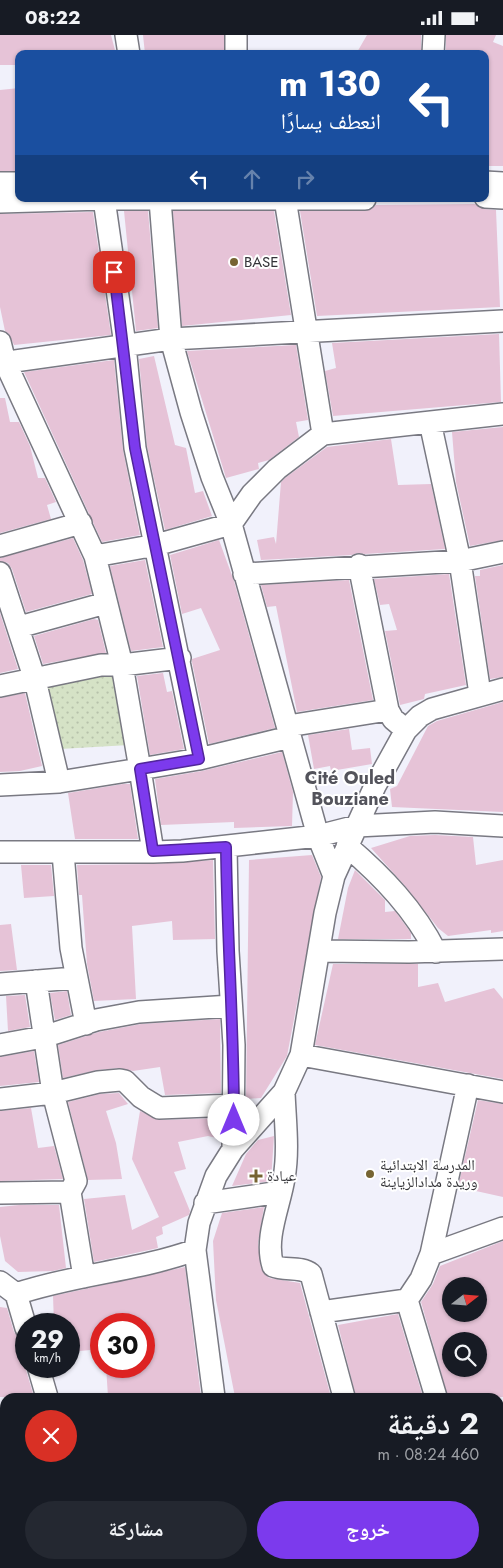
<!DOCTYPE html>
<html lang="ar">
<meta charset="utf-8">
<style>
:root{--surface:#171b24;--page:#242831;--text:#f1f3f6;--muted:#9ea1a6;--accent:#7c3aed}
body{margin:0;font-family:Jost,"Noto Naskh Arabic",sans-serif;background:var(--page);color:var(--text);direction:rtl;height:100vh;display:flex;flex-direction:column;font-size:19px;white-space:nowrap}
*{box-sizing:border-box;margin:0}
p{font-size:16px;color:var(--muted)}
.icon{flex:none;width:28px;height:28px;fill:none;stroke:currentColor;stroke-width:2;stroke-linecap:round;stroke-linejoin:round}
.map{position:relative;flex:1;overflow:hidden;direction:ltr}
.sheet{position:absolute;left:0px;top:1358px;width:504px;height:176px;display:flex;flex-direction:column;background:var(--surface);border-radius:15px 15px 0 0;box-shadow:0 1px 4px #0004;direction:rtl}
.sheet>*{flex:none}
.guide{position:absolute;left:15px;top:15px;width:474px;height:152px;border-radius:10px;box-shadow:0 1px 4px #0004;direction:rtl;background:#1a4fa0;color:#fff;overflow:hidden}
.needle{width:32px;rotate:73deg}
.tools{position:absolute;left:442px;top:1242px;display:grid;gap:10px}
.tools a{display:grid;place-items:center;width:45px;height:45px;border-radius:50%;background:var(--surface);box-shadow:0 1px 4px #0004;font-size:25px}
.speed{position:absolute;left:15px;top:1278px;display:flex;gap:10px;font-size:25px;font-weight:700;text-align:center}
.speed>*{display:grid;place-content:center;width:65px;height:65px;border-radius:50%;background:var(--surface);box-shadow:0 1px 4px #0004;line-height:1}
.speed small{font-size:12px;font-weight:400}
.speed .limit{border:8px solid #d22;background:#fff;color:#111}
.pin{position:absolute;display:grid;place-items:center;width:42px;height:42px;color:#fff;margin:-21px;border-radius:10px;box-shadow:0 2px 8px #0006}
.me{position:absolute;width:55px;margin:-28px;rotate:0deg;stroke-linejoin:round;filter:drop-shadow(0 0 4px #0008)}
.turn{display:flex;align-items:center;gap:18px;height:105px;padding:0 25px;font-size:22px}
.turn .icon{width:65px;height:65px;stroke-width:2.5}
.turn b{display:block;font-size:35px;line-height:42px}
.lanes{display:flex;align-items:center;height:48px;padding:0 25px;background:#0003;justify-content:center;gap:25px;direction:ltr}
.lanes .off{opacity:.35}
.round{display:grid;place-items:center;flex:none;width:52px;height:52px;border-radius:26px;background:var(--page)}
.summary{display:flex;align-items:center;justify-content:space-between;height:85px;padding:0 25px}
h1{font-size:30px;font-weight:700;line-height:38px}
.cta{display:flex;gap:10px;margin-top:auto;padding:10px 25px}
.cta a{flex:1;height:58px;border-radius:30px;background:var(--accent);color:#fff;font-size:20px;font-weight:700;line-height:58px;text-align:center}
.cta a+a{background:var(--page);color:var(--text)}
.status{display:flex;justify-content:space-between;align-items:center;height:35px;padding:0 25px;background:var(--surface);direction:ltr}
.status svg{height:14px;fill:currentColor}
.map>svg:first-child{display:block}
.park{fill:url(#park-dots)}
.building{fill:#e6c3d7;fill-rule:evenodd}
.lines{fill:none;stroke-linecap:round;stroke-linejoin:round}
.minor-casing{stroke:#797982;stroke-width:24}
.minor{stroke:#fff;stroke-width:21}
.route-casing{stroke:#51269a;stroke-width:12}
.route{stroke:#7c3aed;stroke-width:9}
.poi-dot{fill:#766432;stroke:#fff;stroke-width:2}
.labels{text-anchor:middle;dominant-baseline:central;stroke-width:4;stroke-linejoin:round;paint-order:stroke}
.poi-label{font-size:15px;fill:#343438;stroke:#fff;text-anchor:start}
.quarter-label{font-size:18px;font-weight:bold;fill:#53535b;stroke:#fff}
</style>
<div class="status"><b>08:22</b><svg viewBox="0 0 49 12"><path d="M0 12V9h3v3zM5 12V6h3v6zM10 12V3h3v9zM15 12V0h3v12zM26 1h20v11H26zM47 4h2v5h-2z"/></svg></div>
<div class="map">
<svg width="503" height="1533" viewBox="0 0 503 1533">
<defs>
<pattern id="park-dots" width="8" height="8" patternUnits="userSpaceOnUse" patternTransform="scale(1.25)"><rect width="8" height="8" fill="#d5e2c6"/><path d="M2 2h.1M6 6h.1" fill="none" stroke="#b7c2ab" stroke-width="1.8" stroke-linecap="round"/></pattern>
</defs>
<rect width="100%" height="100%" fill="#f1f1fb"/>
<path class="park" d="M104 633 112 640 129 710 60 714 42 650Z"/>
<path class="building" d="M0 0H111L116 19H19V30H0Z
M143 0H224V19H145Z
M367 0H421V19H356Z
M446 0H496L493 7 503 11V131H485V19H446Z
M19 53V136H0V55Z
M475 169 484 174 496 175 500 272 317 281 300 176H365L376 170Z
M124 176H148L158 293 136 296Z
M173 176H274L291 280 182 291Z
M93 177 111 300 14 310 9 299 5 296 0 272V179Z
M499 299 501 367 333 381 325 336 336 333 332 308Z
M296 310 308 385 296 387 299 402 269 425 258 428 259 434 226 443 187 316Z
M154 321 175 410 186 413 195 458 203 456 212 481 165 495 147 411 139 324Z
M114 325 123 415 140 500 102 507 24 337Z
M0 363H5L10 387H19L30 411 38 443H45L56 467 47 470 51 484 0 498Z
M503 392V505L470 511 456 447 452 397Z
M391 404 398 450 431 449 445 514 365 519 357 518 352 520 261 525 257 505 274 502 276 509 281 447 285 443 327 412Z
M73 503 83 525 92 559 26 577 12 534 8 528 0 526V523Z
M219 505 234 546 275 693 209 709 192 627V624L220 615 201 573 182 579 170 520Z
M145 525 163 612 131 616 110 531Z
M503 530V642L490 644 475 541H480V535Z
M449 539 466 650 425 659 424 664 400 670 385 596 397 595 389 569 380 570 374 544Z
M349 545 373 665 297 677 276 571 267 572 261 550Z
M0 578 18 634 0 638Z
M94 584 98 585 106 618 43 629 34 601Z
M163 638 167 657 172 656 184 714 150 720 137 641Z
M25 658 42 731 20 736 0 737V663Z
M503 667V777L392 772 390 754 397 751 428 691 437 686Z
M349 694 352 715 370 713 372 729 331 736 330 731 314 734 308 700Z
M282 717 293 757 292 791 234 793V787L161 790 155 744 202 736Z
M123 749H130L138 804H75L68 758Z
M435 800 473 802 476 830 503 825V896L491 898V895L448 901 438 893 406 852 371 813 410 801Z
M312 820 321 842 287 1021 261 1063 246 1064 249 825Z
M213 825 215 904 173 905 172 886 132 891 136 964 94 966 87 929 82 860H79L77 830 153 829Z
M21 830H51L54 861 24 863Z
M355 835 385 865V877L395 876 398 880 411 898V904H338L348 853Z
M11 889 17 935 0 936V890Z
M333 929H418V952L438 948 445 967 494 953 503 964V1044L315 1010Z
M67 956 71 980 55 985 50 958Z
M25 960 30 992 8 996 6 961Z
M220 984 221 1058 165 1060 160 1032 133 1036 119 1033 97 1035 63 1043 58 1010 99 997 141 989Z
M34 1016 39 1047 0 1051V1022Z
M119 1058 128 1069 106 1076 116 1108 122 1144 88 1145 68 1067 100 1059Z
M478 1065 503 1069V1162L458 1152Z
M31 1073 38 1113 54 1111 63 1144 0 1146V1076Z
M140 1076 160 1085 221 1083V1104L208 1101 178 1107 186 1134 174 1137 190 1176 189 1180 162 1192 163 1199 156 1202 158 1213 94 1227 84 1164 125 1160 132 1195 159 1182 132 1124Z
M274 1101 271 1146 232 1151 246 1119 258 1105Z
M19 1170H59L66 1233 53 1236 18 1237 5 1226 0 1201V1172Z
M264 1172 258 1208 261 1234 269 1243 300 1248 331 1362H235L216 1265 213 1206 222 1178Z
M503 1206V1362H448L421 1267 433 1249 440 1231ZM451 1251H479V1279H451ZM451 1306H479V1334H451Z
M185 1232 201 1362H108L106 1331H144V1289H101V1314L69 1317V1289H54L53 1261Z
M0 1272 7 1273 14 1297 18 1302 24 1305 26 1335 34 1362H0Z
M398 1279 423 1362H356L338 1290Z"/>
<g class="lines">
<g class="minor-casing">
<path id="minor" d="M126 0 129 19
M236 19V0
M433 19 434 0
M485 147 503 148
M0 148H19
M485 162 503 163
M104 164 125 310 135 413 199 724
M285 164 323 399
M0 167 104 164H365
M0 307 5 327 95 521 122 630 140 734 59 747 0 750
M0 328 171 304 503 286
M430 387 460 526 480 659
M0 511 81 488
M95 521 156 510 231 489 212 442 191 377 171 304 160 165
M359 530 388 675 393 684 406 695
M0 538 35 645 59 747
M244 539 460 526 503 517
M19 592 106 568
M0 651 101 630H122L180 623
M288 691 388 675
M290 702 199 724 140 734 153 817 182 816 318 801 357 791 435 787 503 791
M347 811C383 842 414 874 436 917
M226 812 228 916 234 1010 233 1114
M0 817H153
M63 818 71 913 86 989
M334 841 318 801 231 489 252 459 277 434 323 399 503 379
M320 916 409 917 503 914
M36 946 53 1058 76 1146 70 1157
M0 949 75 943
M0 1010 43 1002 96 985 139 977 231 971
M301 1020 503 1057
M284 1057C285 1085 289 1115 284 1143 280 1170 264 1203 273 1231 285 1236 301 1231 311 1239L344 1362
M0 1064 53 1058 98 1047 120 1045 125 1046 141 1062 159 1073 234 1070
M0 1158 70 1157 84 1242
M205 1168 280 1157
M431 1219 503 1193
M0 1247 16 1259 26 1293
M16 1259C75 1239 137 1236 195 1215
M407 1265 436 1362
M321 1277 407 1265 421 1244 431 1219 468 1050
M38 1331 47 1362
M214 1362 195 1215 199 1188 216 1141 233 1114 284 1057 301 1020 325 878 334 841 375 751 406 695 420 681 432 674 503 654
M499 1392H503
M0 1405H5
M85 1529 86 1533
M271 1529 272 1533
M404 1529 405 1533"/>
</g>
<use href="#minor" class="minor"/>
</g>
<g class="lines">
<g class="route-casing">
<path id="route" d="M114 237 135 413 199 724 140 734 153 816 226 812C227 903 234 994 234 1085"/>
</g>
<use href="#route" class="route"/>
</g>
<g class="poi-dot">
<circle cx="234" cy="227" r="5"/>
<circle cx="370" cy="1139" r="5"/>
<path d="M253.5 1133.5h5v5h5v5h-5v5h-5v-5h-5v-5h5z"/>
</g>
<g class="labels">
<g class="poi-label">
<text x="244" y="227">BASE</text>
<text x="380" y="1130">المدرسة الابتدائية<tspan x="380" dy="17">وريدة مدادالزياينة</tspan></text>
<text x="267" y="1141">عيادة</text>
</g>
<g class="quarter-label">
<text x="350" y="743">Cité Ouled<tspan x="350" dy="21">Bouziane</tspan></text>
</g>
</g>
</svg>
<div class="tools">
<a><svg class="needle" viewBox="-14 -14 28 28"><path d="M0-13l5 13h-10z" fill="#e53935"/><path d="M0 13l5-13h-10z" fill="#9ea1a6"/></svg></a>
<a><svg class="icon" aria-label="search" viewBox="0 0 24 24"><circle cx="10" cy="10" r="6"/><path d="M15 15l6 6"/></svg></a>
</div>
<div class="speed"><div>29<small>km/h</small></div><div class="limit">30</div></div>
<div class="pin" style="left:114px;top:237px;background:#d93025"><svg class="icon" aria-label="arrive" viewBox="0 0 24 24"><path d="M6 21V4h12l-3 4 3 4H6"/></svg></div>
<svg class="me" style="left:234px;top:1085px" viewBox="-20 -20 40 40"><circle r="19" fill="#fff"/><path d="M0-13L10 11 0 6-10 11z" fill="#7c3aed"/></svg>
<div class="guide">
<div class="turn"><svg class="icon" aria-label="left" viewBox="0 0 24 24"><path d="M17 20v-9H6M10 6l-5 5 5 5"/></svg><div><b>130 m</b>انعطف يسارًا</div></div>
<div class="lanes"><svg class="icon" aria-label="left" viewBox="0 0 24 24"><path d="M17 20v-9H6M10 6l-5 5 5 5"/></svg><svg class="icon off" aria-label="ahead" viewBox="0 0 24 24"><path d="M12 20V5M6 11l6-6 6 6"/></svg><svg class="icon off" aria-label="right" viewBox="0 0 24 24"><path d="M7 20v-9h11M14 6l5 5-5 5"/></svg></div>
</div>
<section class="sheet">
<div class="summary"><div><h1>2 دقيقة</h1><p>460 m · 08:24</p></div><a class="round" style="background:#d93025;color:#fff"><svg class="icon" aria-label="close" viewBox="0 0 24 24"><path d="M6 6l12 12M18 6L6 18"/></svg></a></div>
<div class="cta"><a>خروج</a><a>مشاركة</a></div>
</section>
</div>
